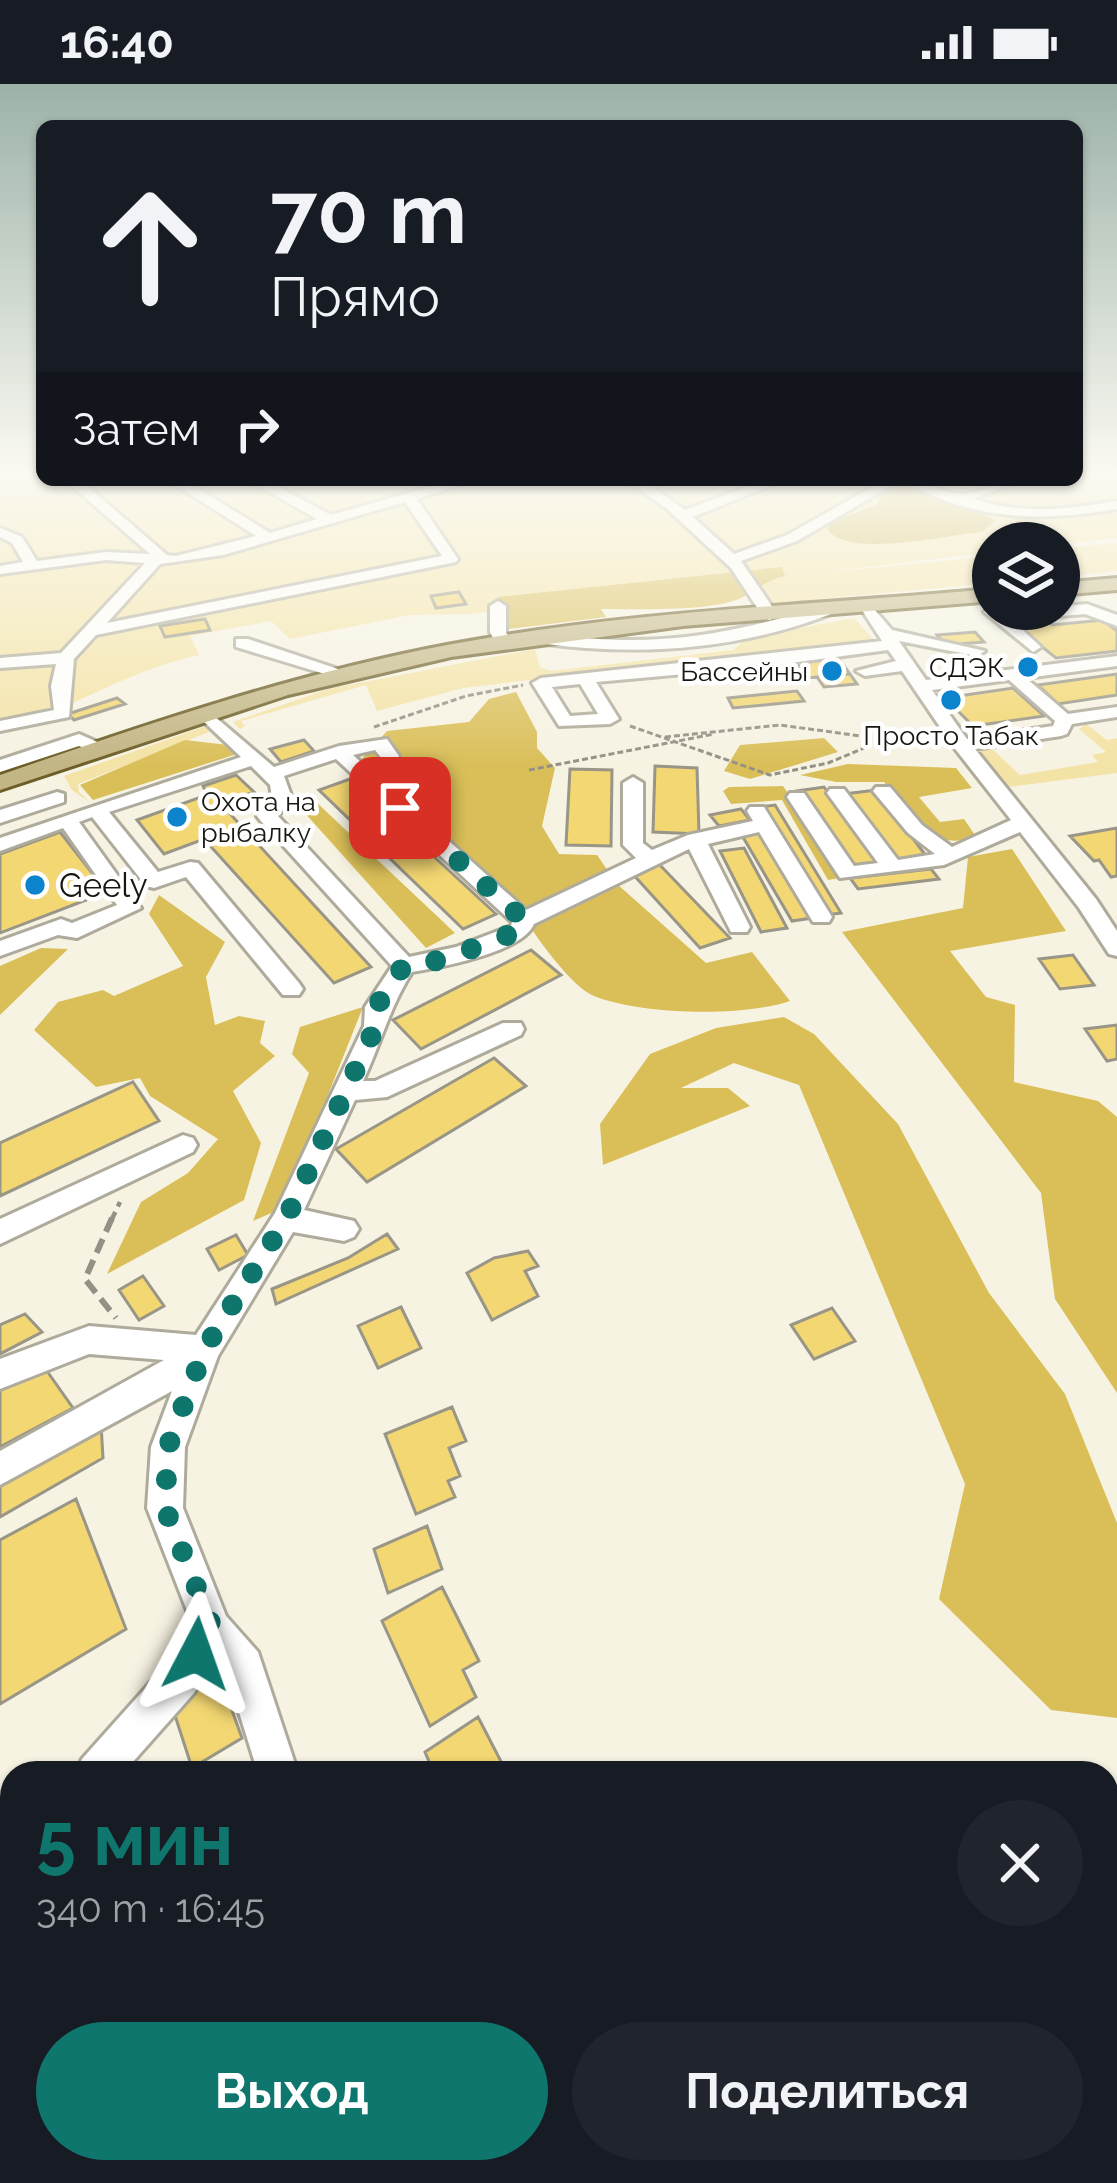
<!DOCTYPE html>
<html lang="ru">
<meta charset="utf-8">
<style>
:root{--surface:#171b24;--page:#20242c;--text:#f1f3f6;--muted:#9ea1a6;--accent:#0f766e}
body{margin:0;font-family:Raleway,sans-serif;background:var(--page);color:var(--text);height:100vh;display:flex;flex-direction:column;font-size:45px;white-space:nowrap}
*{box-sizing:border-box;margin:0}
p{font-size:39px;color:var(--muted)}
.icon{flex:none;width:66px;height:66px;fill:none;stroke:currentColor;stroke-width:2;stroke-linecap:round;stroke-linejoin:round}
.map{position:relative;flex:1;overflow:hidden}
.sheet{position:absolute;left:0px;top:1677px;width:1119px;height:423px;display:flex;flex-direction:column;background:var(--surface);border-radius:36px 36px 0 0;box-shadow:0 3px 9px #0004}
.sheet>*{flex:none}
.banner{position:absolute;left:36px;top:36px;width:1047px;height:366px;border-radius:18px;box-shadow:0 3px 9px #0004;background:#171b24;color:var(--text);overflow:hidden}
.tools{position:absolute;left:972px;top:438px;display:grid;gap:24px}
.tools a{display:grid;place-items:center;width:108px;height:108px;border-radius:50%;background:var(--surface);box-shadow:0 3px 9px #0004;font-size:60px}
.pin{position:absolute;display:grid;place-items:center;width:102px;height:102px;color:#fff;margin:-51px;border-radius:24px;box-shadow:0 6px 18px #0006}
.me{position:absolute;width:132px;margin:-66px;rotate:4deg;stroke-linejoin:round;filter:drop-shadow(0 0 9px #0008)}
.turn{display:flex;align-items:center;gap:42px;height:252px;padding:0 36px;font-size:54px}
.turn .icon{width:156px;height:156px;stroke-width:2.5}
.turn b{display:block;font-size:84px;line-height:102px}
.then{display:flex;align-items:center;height:114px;padding:0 36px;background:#0003;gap:24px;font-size:45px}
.round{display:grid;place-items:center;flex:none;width:126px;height:126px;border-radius:63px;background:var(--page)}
.headline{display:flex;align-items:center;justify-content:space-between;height:204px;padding:0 36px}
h1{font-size:72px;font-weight:700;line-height:90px;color:var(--accent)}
.cta{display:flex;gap:24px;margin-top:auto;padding:24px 36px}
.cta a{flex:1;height:138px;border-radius:72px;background:var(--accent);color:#fff;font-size:48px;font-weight:700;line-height:138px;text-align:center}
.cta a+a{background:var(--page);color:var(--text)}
.status{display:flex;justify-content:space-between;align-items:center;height:84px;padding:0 60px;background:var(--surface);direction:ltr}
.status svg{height:33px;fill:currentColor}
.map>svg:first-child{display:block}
.green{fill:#f4e3a6}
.forest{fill:#dabf59}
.water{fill:#caae48}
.building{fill:#f3d772;stroke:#999587;stroke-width:3}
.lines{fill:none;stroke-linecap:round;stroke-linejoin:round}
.minor-casing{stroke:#afab9c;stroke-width:6}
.major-casing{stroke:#6d5e27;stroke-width:6}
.path-far2{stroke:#939185;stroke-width:3;stroke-dasharray:6 3;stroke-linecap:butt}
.path-far1{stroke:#939185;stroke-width:4.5;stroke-dasharray:10 6;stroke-linecap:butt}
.path{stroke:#939185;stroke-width:6;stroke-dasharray:15 8;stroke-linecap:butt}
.minor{fill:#fff;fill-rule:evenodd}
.major{fill:#c3b685;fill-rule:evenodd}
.route{stroke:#0f766e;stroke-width:21;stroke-dasharray:0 37.8}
.poi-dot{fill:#0c84cd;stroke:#fff;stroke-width:4.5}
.labels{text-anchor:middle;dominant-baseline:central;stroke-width:9;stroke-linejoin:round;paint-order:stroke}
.far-poi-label{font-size:27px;fill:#171610;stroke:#fff;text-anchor:end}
.poi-label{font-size:33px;fill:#171610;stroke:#fff;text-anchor:start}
</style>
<div class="status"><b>16:40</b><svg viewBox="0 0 49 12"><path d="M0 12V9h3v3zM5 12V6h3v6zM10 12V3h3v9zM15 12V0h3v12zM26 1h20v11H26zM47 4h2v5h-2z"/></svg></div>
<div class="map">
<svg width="1117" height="2099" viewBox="0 0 1117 2099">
<rect width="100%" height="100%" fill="#f7f3e3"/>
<path class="green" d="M0 388H42V396H1077V388H1117V454L1059 460 993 459V468L471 530 410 531 290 555 271 537 190 552 199 571C129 586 67 626 0 650Z
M1117 459V487L1059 493V465Z
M993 472V499L765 520 756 506 762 499 788 492Z
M854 534 873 555 463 604 377 627 366 601 241 637 245 642 240 645 233 638 328 605 535 565 540 583 551 587 733 566 747 554Z
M1086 640 1107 656 1117 654V689L1008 703 976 668 991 664 1020 691 1098 678 1092 671 1106 668 1079 645Z
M206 642 214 646 78 700 79 708 91 719 72 706 64 692Z"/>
<path class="forest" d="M782 483 785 492C766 497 759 504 743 513 716 528 634 525 601 525L606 533 509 545 498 513Z
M516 608 537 648V664L555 684 542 742 559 770 597 771 617 800 706 879 752 868 790 917C742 933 641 931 594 912 571 903 533 849 520 827L360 677 387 647 469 638 489 615Z
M824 654 838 668 750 695 724 687 740 661Z
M185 656 228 661 240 669 93 716 80 701Z
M848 680 956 684 972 704 919 713 940 738 964 735 975 751C935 773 908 727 884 698H836L800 691Z
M783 702 846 793 828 796 782 716 731 720 723 707 729 703Z
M314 716 455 849 426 864 303 727Z
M1012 765 1066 847 950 867 986 913 1015 921 1014 998 1098 1017 1117 1033V1309L1055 1215 1041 1109 842 848 963 824 968 773Z
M159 811 225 858 206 893 215 941 239 932 265 937 260 959 275 972 233 1007 261 1059 244 1116 107 1190 141 1118 188 1089 218 1055 150 1012 140 994 96 1003 34 946 58 918 103 906 114 912 183 882 149 830Z
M41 864 68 865 0 931V882Z
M363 923 283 1124 253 1137 309 989 292 970 300 943Z
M784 933 814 950 898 1040 989 1209 1065 1310 1117 1439V1634L1051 1626 939 1515 965 1400 799 1001 734 979 681 1004H728L750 1022 603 1081 600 1040 650 970 716 944Z"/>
<path class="water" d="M901 400 958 416 996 437 982 448C946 451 848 475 827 445L834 437 878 420 879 413Z"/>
<path class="building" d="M459 508 466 520 436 524 431 512Z
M1039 531 1052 541 1103 536 1117 547V567L1056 574 1006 534Z
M205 535 210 546 165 553 160 542Z
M975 548 984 558 945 561 937 551Z
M836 571 850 590 807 594 794 574Z
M850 590 857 600 824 603 817 593Z
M1117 590V611L1058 620 1038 601Z
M1013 604 1044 632 973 642 945 614Z
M797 607 804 617 733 624 728 614Z
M117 614 125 620 74 636 68 630Z
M304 656 314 667 281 678 270 665Z
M655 682 697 684 699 750 653 748Z
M570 685 612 686 611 762 566 761Z
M236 691 254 708 221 720 371 883 334 899 204 755 164 770 137 736 207 711 203 702Z
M350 695 496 830 463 845 319 706Z
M824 703 878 780 849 784 797 707Z
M876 706 927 773 893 778 844 710Z
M775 721 841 829 826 831 761 723Z
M741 725 750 736 719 742 710 731Z
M1117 744V792L1111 793 1099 776 1094 777 1070 752Z
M758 745 812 834 792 837 740 748Z
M60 748 107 808 0 849V770Z
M744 764 787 844 761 848 720 767Z
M658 779 730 854 700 864 630 787Z
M931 785 939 795 858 805 850 794Z
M531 866 561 891 421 965 393 936Z
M1073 871 1094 901 1060 905 1039 875Z
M1117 941V975L1107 977 1085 945Z
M494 974 526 1002 367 1098 336 1065Z
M133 998 159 1037 0 1112V1059Z
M387 1150 398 1165 276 1220 272 1205 348 1174Z
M236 1151 248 1171 219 1186 207 1165Z
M528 1167 538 1182 525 1187 538 1212 492 1236 467 1189 494 1174Z
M143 1192 164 1222 139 1236 119 1206Z
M401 1223 421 1264 378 1284 358 1242Z
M832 1224 855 1257 814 1275 791 1241Z
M25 1230 42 1248 0 1270V1241Z
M42 1280 73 1324 0 1363V1301Z
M452 1323 466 1357 449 1364 460 1392 448 1397 455 1413 416 1430 385 1350Z
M101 1340 103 1374 0 1433V1397Z
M76 1415 126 1545 0 1620V1456Z
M427 1442 442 1485 388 1509 374 1465Z
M442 1503 479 1577 463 1586 476 1613 430 1642 382 1537Z
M217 1585 242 1654 192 1684 169 1613Z
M478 1633 507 1689H434L425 1668Z
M371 2088H431L435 2099H371Z
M644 2088H710L716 2099H632Z"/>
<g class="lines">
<g class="minor-casing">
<path id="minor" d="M65 396H80L167 471 176 472 256 452 168 396H184L270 449 317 435 248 396H265L331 431 454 396H475L417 415 458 475 456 478 96 551 74 575 69 633 0 647V637L54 626 51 602 56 580 0 584V574L61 569 145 479 106 476 0 490V482L23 478 12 459 0 453V444L22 453 37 477 106 468 150 470ZM405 418 442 472 107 539 160 480 223 471Z
M626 396H643L685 426 765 396H784L693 433 734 470 787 451 885 396H901L797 457 741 477 778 531 770 536 764 534 731 484 666 424Z
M904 396C925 396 943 410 962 410 981 410 999 396 1020 396L974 415C1020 431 1069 425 1117 417V425C1044 438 968 437 904 396Z
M498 517 506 522V548L512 560 504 565 498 564 490 548V522Z
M868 518 892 546 985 567 977 572 899 557 926 596 1117 572V582L1026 594 1068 630 1117 623V633L1072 640 1067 650 1061 652 975 665 1096 815 1117 847V872L1109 870 1079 824 1020 748 944 781 840 794 787 713 790 709H804L854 782 878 779 827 709 830 705H844L898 776 935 770 908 749 873 707 876 703H890L922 741 952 763 1011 736 949 657 879 660V652L886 650 942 646 902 587 865 592 856 587 896 577 888 566 761 583 596 598 619 635 610 640 559 642 532 599 541 594 882 557 860 523ZM1009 596 1055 637 1053 642 967 655 932 606ZM580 600 598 630 570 632 552 603Z
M1087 520 1117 531V542L1085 530 1012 536 1041 563 1033 568 984 528 992 523 1001 528Z
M828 521 834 523V529C738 566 640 573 539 559L531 554 539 549C653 565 720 553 828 521Z
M236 555H248L353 590 338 594 236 563Z
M206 625 274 683 339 662 387 655 399 672 397 676H383L375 666 353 671 526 826 636 774 623 761V699L633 693 643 699V759L652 766 688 751 753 737 747 727 750 723H764L832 833 829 838H813L759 748 708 760 750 843 747 848H731L689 765 534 840C523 868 441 883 412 888 390 922 381 959 363 997H375L503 939H521L524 945 521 951 387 1013 355 1016 304 1126 354 1137 359 1145 354 1153 344 1157 293 1148 218 1272 185 1363 183 1424 226 1532 258 1568 298 1689H258L228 1593 215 1576 194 1609 123 1689H76L82 1675 166 1581 193 1542 147 1424 151 1363 172 1307 0 1401V1367L164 1276 89 1270 0 1305V1275L89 1242 196 1251 275 1129 364 942 365 923 392 882 260 736 257 732 272 713 270 701 251 682 109 728 158 788 190 778 198 779 299 899 303 905 299 911H283L186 793 154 804 146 802 92 733 79 738 141 824 77 854 58 851 0 872V857L61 835 72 839 117 821 63 744 0 767V754L241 673 200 634 197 630ZM336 675 512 838 511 842 456 863 409 873 278 732 292 714 284 692Z
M79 650 111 664 102 670 79 662 0 688V676Z
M57 708 64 710V718L0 739V726Z
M183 1051 193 1054 197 1061 193 1068 0 1160V1135Z
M12 1762V1814L0 1818V1767Z
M310 2088H362L357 2099H305Z
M455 2088H505L509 2099H459Z"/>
</g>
<g class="major-casing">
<path id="major" d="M1117 494V506L1059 511V499Z
M993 505V517L683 542 451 573 288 611 0 706V691C147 640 294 590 447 561 627 527 811 521 993 505Z"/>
</g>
<path class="path-far2" d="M630 642 770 691 828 679 869 662
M374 643 466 612 523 601
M665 653 780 641 868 653
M529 686 714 650"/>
<path class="path-far1" d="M111 1137 120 1118"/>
<path class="path" d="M112 1134 85 1195 116 1234"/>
<use href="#minor" class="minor"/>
<use href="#major" class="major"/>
</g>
<linearGradient id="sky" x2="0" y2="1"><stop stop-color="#9cb2a8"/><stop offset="0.57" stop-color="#fbfaf2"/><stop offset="1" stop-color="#fbfaf2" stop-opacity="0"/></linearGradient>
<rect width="1117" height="682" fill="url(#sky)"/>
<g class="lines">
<path class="route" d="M196 1570 213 1545 165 1424 168 1363 204 1266 286 1135 376 942V923L404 881 442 876 521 846 524 836 400 724"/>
</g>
<g class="poi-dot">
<circle cx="1028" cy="583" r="12"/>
<circle cx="832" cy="587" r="12"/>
<circle cx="951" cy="616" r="12"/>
<circle cx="177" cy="733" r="12"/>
<circle cx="35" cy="801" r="12"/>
</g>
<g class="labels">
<g class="far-poi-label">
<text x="1004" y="583">СДЭК</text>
<text x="808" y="587">Бассейны</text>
<text x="951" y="651" text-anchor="middle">Просто Табак</text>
<text x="201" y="717" text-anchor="start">Охота на<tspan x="201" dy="31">рыбалку</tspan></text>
</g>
<g class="poi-label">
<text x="59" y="801">Geely</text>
</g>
</g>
</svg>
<div class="tools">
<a><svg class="icon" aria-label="layers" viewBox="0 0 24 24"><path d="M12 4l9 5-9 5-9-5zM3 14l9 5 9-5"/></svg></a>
</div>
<div class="pin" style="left:400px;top:724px;background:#d93025"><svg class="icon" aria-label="arrive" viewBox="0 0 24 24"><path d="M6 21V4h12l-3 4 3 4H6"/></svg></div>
<svg class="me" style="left:196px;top:1570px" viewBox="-20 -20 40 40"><path d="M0-17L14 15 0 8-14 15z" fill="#0f766e" stroke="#fff" stroke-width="4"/></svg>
<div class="banner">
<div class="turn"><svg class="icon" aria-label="ahead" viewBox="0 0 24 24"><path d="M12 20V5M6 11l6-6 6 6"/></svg><div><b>70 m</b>Прямо</div></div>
<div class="then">Затем<svg class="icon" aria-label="right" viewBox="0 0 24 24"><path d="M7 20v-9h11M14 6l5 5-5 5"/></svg></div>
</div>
<section class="sheet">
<div class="headline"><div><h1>5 мин</h1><p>340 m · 16:45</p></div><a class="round"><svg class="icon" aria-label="close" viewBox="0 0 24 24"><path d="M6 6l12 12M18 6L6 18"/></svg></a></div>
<div class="cta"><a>Выход</a><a>Поделиться</a></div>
</section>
</div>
